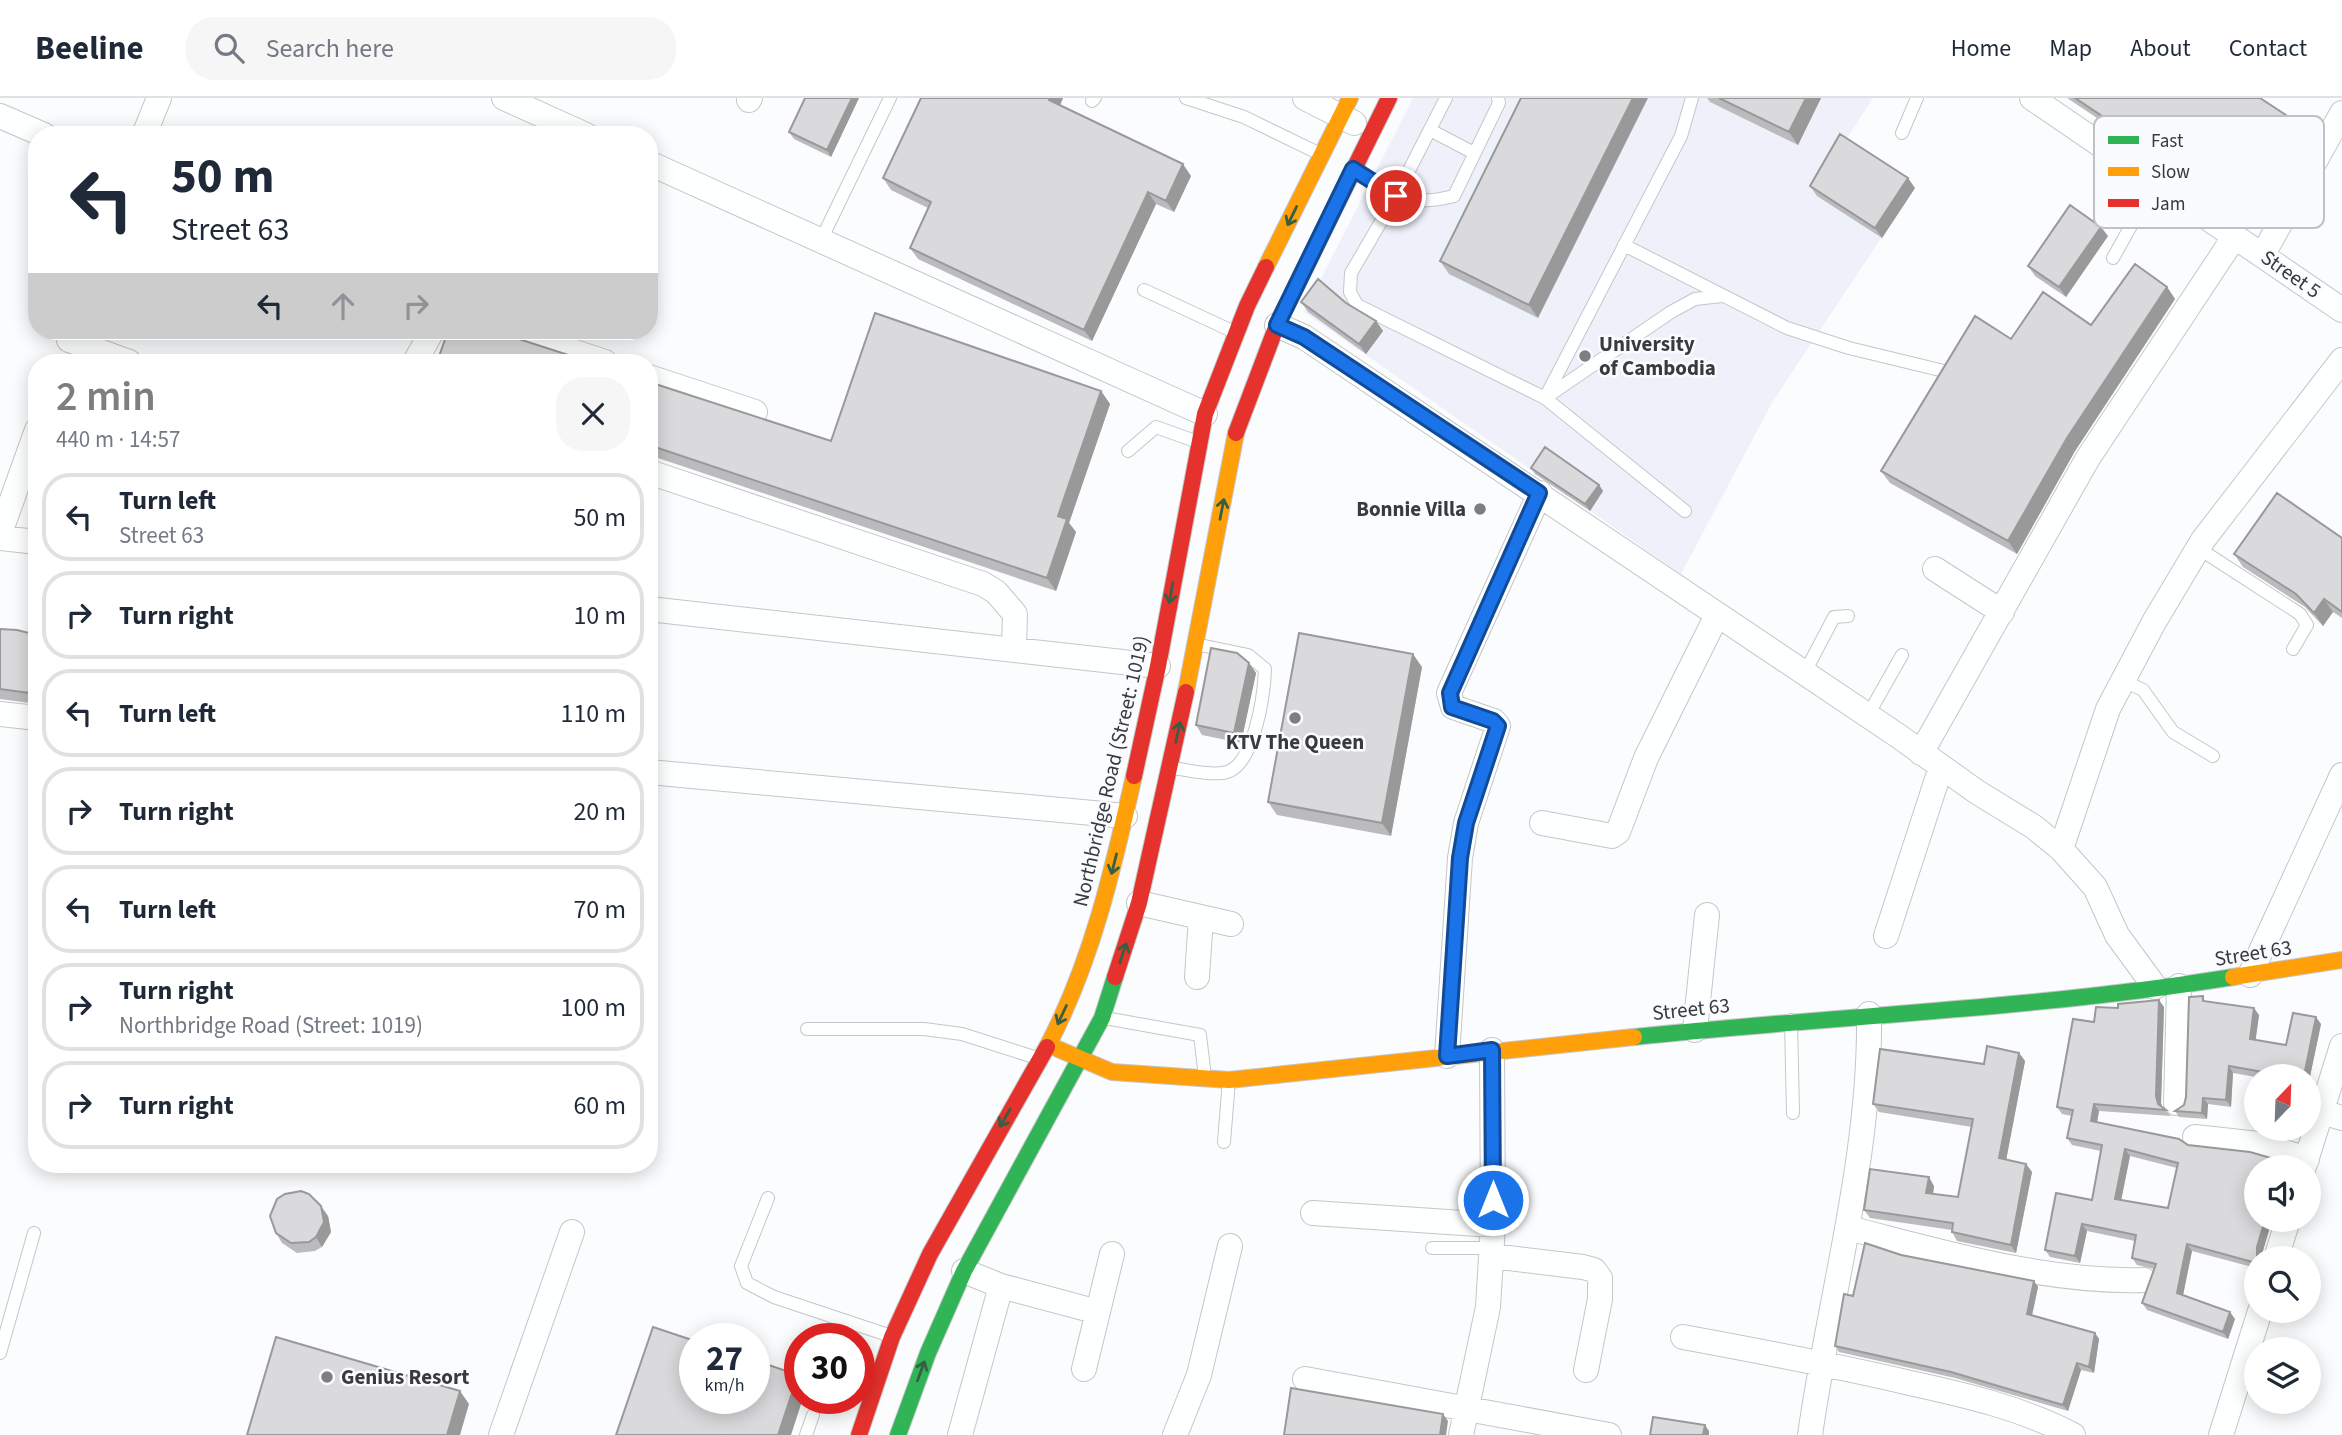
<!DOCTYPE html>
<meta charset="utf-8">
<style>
:root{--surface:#fff;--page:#f6f6f7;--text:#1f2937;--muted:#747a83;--line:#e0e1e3;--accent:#7d7e81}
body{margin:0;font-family:"Source Sans 3",sans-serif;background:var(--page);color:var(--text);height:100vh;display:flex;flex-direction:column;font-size:26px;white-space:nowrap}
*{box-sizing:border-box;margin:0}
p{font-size:23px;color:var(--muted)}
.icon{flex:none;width:38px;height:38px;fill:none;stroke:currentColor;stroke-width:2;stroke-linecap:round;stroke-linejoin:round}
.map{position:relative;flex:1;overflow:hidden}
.side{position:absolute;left:28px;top:256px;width:630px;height:819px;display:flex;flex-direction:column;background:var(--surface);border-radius:28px;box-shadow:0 4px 18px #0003}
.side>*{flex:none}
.hud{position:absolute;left:28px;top:28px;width:630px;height:214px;border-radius:28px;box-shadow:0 4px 18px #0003;background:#fff;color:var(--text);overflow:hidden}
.needle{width:46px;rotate:23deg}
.buttons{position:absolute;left:2244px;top:966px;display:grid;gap:14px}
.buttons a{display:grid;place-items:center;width:77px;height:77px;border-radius:50%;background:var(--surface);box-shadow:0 4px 18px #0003;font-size:35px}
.speed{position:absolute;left:679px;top:1225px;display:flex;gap:14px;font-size:35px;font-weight:700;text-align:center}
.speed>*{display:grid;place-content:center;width:91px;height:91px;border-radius:50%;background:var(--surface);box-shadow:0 4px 18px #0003;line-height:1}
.speed small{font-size:18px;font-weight:400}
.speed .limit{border:10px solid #d22;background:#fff;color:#111}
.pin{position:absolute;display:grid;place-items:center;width:60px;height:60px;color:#fff;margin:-30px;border:4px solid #fff;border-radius:50%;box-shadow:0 2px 7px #0007}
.me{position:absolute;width:77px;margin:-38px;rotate:0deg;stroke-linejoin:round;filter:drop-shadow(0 0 5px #0008)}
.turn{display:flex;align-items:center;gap:24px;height:147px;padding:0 28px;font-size:32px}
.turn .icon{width:91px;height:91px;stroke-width:2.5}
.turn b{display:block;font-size:49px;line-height:60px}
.lanes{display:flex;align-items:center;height:66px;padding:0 28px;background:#0003;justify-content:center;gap:35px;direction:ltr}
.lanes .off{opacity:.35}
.round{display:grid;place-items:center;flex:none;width:74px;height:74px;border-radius:28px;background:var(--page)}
.headline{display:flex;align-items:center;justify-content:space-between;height:119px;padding:0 28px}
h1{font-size:42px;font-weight:600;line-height:52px;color:var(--accent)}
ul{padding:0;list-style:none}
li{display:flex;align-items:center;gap:21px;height:88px;margin:0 14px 10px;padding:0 14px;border:4px solid var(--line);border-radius:28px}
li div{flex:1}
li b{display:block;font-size:26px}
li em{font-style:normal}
header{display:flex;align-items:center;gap:42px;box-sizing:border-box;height:98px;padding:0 35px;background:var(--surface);border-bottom:2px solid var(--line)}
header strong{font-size:33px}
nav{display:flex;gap:38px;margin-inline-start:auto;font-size:24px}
.search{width:490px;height:63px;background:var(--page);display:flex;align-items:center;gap:18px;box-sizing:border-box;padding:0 24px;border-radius:28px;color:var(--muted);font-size:26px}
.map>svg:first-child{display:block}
.built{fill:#eef1fa}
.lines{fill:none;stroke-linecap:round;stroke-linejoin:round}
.lane-casing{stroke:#c5c6c9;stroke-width:14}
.street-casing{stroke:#c5c6c9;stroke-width:26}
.fast-casing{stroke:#c5c6c9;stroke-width:18}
.slow-casing{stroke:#c5c6c9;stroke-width:18}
.jam-casing{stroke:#c5c6c9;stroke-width:18}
.lane{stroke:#feffff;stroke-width:12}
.street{stroke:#feffff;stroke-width:24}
.fast{stroke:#30b455;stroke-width:16}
.slow{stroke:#ff9f0a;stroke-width:16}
.jam{stroke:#e5322d;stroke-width:16}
.wall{fill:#bbbbbd;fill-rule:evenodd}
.shaded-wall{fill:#99999a}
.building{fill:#dadadc;stroke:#99999a;stroke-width:2;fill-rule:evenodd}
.oneway{stroke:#365f44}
.route-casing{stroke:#114b97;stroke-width:18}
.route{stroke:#1a73e8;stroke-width:12}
.poi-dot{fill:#7d7e81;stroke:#fafbff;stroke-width:2.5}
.labels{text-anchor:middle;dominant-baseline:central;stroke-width:5;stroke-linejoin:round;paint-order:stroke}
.street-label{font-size:21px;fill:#393a3d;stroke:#fafbff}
.poi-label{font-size:21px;font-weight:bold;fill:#393a3d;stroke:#fafbff;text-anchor:start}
.key{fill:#fafbff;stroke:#c0c1c5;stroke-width:2}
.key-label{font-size:19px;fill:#393a3d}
</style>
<header>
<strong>Beeline</strong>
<div class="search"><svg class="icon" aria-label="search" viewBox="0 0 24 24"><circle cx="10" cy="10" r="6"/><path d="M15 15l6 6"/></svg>Search here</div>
<nav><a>Home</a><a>Map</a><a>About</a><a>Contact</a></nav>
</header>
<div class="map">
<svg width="2342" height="1337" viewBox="0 0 2342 1337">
<rect width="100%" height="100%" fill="#fbfcfe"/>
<path class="built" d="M1413 0H1873L1844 45 1914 91 1773 303 1681 476 1304 214Z"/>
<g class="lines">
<g class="lane-casing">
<path id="lane" d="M1186 0 1244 19 1318 55
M1446 0 1396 98 1351 175 1350 194 1357 207 1545 300 1685 413
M1692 0 1681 38 1545 300 1671 214 1695 201 1722 198
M1092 3 1095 0
M1430 32 1474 55
M1902 35 1917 0
M1357 73C1396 97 1407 110 1454 98L1499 5 1498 0
M821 142 890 0
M1624 147 1787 230 1849 250 1948 274
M2113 160 2156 83
M1144 192 1232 233
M1128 353 1156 329 1195 343
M2198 450 2300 516 2307 527 2293 551
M1804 576 1834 519 1848 518
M2124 583 2143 592 2173 634 2213 658
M1868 617 1902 557
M1173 670C1188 672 1207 677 1222 675 1254 673 1264 597 1265 571L1248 557 1200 547
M1105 920 1200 937 1205 979
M1791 922 1793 1015
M807 931H924L962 936 1037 960
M1224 1044 1229 982
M768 1100 741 1168 747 1185 774 1199 888 1237
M1432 1150H1492
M0 1255 34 1135
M806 1337 813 1317"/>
</g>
<g class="street-casing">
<path id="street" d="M504 0 586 37
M1305 0 1354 25
M2032 0 2342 212
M749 2 750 0
M0 18 44 37
M144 37 159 0
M649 65 1205 316
M2263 156 2342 15
M1277 227 1304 239 1897 637 1977 694 2034 729 2061 751 2095 789 2117 837 2155 889
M511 233 605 264
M69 242 129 264
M415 264 432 233
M649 279 755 314
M649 374 983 486 996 494 1015 516 1014 550
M0 435 37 332
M0 440 37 444
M1935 471 2002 514
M649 511 1158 568
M0 616 37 620
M1921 655 2088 360 2235 138
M649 674 1125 718
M1542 725 1612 738 1618 734 1646 660 1717 517
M2061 751 2108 611 2154 524 2203 442 2342 262
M1139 805 1231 826
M1886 838 1941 669
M2250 877 2342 677
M1197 879 1201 819
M1695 932 1707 817
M1447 958 1460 760 1466 725 1498 628 1494 623 1453 609 1449 595 1540 395
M2176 1005 2179 888
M2322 1014 2342 1020
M2195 1039 2258 1046 2307 1061
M2304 1069 2342 948
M1313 1115 1493 1127
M1848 1130C1943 1154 2045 1185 2144 1182
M1492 1158 1583 1169 1594 1172 1600 1180V1201L1586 1272
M2276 1160 2288 1122
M964 1173 1001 1188 1098 1214
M1683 1239C1759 1253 1834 1267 1910 1285 1965 1297 2022 1310 2073 1337
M1084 1271 1112 1156
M1305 1281 1609 1337
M501 1337 572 1134
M960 1337 1001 1188
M1175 1337 1199 1277 1230 1148
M1461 1337 1488 1209 1493 1127 1492 952
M1810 1337C1830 1197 1871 1058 1869 916
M2221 1337 2260 1213"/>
</g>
<g class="fast-casing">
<path id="fast" d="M1634 939C1833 918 2035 911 2233 879
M898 1337 928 1255 964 1173 1102 920 1115 879"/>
</g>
<g class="slow-casing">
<path id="slow" d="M1266 169 1350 0
M1186 594 1236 335
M2233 879 2342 862
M1047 949C1092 864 1113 771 1134 678
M1058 951 1112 974 1229 982 1634 939"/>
</g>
<g class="jam-casing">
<path id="jam" d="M1236 335 1277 227 1389 0
M1134 678 1158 568 1205 316 1247 208 1266 169
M1115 879 1139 805 1186 594
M859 1337 892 1239 930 1156 1047 949"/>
</g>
<use href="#lane" class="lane"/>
<use href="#street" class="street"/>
<use href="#fast" class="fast"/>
<use href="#slow" class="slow"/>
<use href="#jam" class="jam"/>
</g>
<path class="wall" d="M805 0H859L831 59 794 41 789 34Z
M921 0H1063L1060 7 1191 78 1174 114 1156 106 1092 243 918 161 910 150 928 110 891 92 883 80Z
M1521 0 1538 220 1449 176 1440 163Z
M1707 0H1821L1798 47 1710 4Z
M2067 0H2260L2298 25 2305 35 2279 74 2286 84 2261 129Z
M1810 88 1915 90 1882 140 1817 98Z
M2108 138 2066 199 2035 178 2028 168Z
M2167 189 2175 201 2075 353 2017 456 1890 385 1881 373 2011 241 2091 227Z
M1301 204 1346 205 1376 223 1383 233 1366 256 1308 214Z
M649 284 831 343 1101 293 1110 306 1069 425 1076 434 1056 493 649 357Z
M1531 370 1599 387 1603 393 1590 413 1535 376Z
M2342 440V520L2333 514 2323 528 2305 509 2243 469 2234 456Z
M0 531 37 537V606L0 601Z
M1249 565 1256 575 1241 645 1202 637 1196 627Z
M1422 569 1391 738 1277 717 1268 704Z
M2208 904 2259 917 2255 942 2286 947 2321 926 2308 988V978L2256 979 2233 975 2231 1009 2208 1006 2207 1021 2179 1019 2175 1013 2184 1007 2186 999Z
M2164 909 2161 1005 2162 1009 2171 1018 2099 1013 2097 1024 2188 1047 2285 1064 2288 1069H2256V1122H2272L2262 1156 2256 1160V1170L2192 1153 2183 1197 2235 1221 2228 1241 2147 1212 2142 1205 2154 1171 2137 1167 2132 1160 2135 1143 2087 1133 2080 1165 2050 1159 2045 1152 2092 1102 2101 1053 2072 1047 2067 1040 2072 1018 2062 1016 2057 1009 2094 924 2118 910ZM2130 1058 2177 1070 2168 1110 2121 1102Z
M2019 955 2025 963 2006 1062 2026 1066 2032 1074 2016 1155 1957 1143 1952 1134V1132L1870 1120 1864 1112 1934 1088 1933 1096 1958 1099 1972 1029 1879 1014 1873 1006 1984 966Z
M328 1118 331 1134 322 1149 315 1153 297 1155 282 1145 276 1135Z
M1901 1157 2034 1183 2038 1189 2032 1217 2095 1235 2099 1241 2094 1275 2081 1272 2068 1313 1955 1280 1839 1254 1835 1248 1853 1198Z"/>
<path class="shaded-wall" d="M852 0H859L831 59 827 52Z
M1050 0H1063L1057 14 1049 2Z
M1633 0H1648L1538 220 1529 207Z
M1806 0H1821L1798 47 1789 34Z
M2298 25 2305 35 2276 77 2269 67Z
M1183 66 1191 78 1174 114 1166 103Z
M2279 74 2286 84 2261 129 2254 119Z
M1908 80 1915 90 1882 140 1875 130Z
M1148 94 1156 106 1092 243 1084 232Z
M2101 129 2108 138 2066 199 2059 189Z
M2167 189 2175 201 2075 353 2017 456 2008 443 2067 340Z
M1376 223 1383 233 1366 256 1359 246Z
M1101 293 1110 306 1069 425 1076 434 1056 493 1047 480 1058 418Z
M1599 387 1603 393 1590 413 1585 406Z
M2324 501 2333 514 2323 528 2314 515Z
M1413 556 1422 569 1391 738 1382 725Z
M1249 565 1256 575 1241 645 1234 635Z
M2159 902 2164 909 2161 1005 2163 1013 2158 1006 2156 998Z
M2254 910 2259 917 2255 947 2250 941Z
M2316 919 2321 926 2308 988V978H2304Z
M2019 955 2025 963 2005 1068 1999 1060Z
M2229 968 2233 975 2231 1009 2226 1002Z
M2203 1000 2208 1006 2207 1021 2202 1015Z
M2094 1006 2099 1013 2096 1030 2091 1023Z
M2125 1051 2130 1058 2120 1108 2115 1101Z
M2026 1066 2032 1074 2016 1155 2011 1147Z
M1929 1079 1934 1088 1932 1103 1926 1095Z
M321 1108 328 1118 331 1134 322 1149 316 1139Z
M2265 1122H2272L2262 1156V1160H2257V1149Z
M2082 1126 2087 1133 2080 1165 2075 1158Z
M2187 1146 2192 1153 2182 1202 2177 1195Z
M2034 1183 2038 1189 2031 1222 2027 1216Z
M2230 1214 2235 1221 2228 1241 2223 1234Z
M2095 1235 2099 1241 2094 1275 2089 1269Z
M2077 1265 2081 1272 2068 1313 2063 1307Z
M798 1277 800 1280V1300H803L791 1337H778Z
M460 1293 469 1306 460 1337H447Z
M1443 1316 1448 1323 1446 1337H1440Z
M1705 1327 1709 1333V1337H1703Z"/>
<path class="building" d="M805 0H852L827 52 789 34Z
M921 0H1050L1049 2 1183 66 1166 103 1148 94 1084 232 910 150 931 104 883 80Z
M1521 0H1633L1529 207 1440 163Z
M1719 0H1806L1789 34Z
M2075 0H2260L2298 25 2269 67 2279 74 2254 119Z
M1840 36 1908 80 1875 130 1810 88Z
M2070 107 2101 129 2059 189 2028 168Z
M2135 166 2167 189 2067 340 2008 443 1881 373 1975 218 2011 241 2043 194 2091 227Z
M1318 181 1346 205 1376 223 1359 246 1301 204Z
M875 215 1101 293 1058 418 1067 421 1047 480 649 347V284L831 343Z
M448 233H494L590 264H437Z
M1545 349 1599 387 1585 406 1531 370Z
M2277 395 2342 440V514L2324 501 2314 515 2296 496 2234 456Z
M0 531 17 532 37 537V596L0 591Z
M1299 535 1413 556 1382 725 1268 704Z
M1211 550 1237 555 1249 565 1234 635 1196 627Z
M2203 898V903L2254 910 2250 941 2286 947 2293 915 2316 919 2304 978H2285L2229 968 2226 1002 2203 1000 2202 1015 2175 1013 2184 1007 2186 999 2189 899Z
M2159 902 2156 998 2158 1006 2166 1012 2094 1006 2091 1023 2179 1041 2188 1047 2250 1054 2285 1064 2287 1069H2256V1122H2265L2257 1149V1160H2256V1165L2187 1146 2177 1195 2230 1214 2223 1234 2142 1205 2156 1166 2132 1160 2136 1137 2082 1126 2075 1158 2045 1152 2056 1095 2092 1102 2102 1047 2067 1040 2073 1012 2057 1009 2073 921 2094 924 2096 909 2118 910V906ZM2125 1051 2178 1065 2168 1110 2115 1101Z
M1987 948 2019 955 1999 1060 2026 1066 2011 1147 1952 1134 1953 1125 1864 1112 1870 1071 1929 1079 1926 1095 1958 1099 1973 1021 1873 1006 1880 951 1984 966Z
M301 1093 309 1096 321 1108 324 1124 316 1139 309 1144 291 1145 276 1135 270 1118 277 1101 285 1096Z
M1865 1145 1901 1157 2034 1183 2027 1216 2095 1235 2089 1269 2077 1265 2063 1307 1951 1274 1835 1248 1844 1196 1853 1198Z
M653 1229 695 1243V1300H754V1262L798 1277 778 1337H616Z
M276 1239 460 1293 447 1337H247Z
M1291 1290 1443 1316 1440 1337H1284Z
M1653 1319 1705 1327 1703 1337H1650Z"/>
<defs><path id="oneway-shaft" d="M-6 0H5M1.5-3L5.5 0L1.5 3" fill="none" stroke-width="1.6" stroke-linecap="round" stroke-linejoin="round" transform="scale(1.75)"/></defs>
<g class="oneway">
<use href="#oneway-shaft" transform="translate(1292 118) rotate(116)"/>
<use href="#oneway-shaft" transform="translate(1222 411) rotate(-79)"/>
<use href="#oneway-shaft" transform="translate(1171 495) rotate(100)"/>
<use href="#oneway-shaft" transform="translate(1178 634) rotate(-78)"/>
<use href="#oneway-shaft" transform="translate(1114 766) rotate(104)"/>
<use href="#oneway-shaft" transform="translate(1123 855) rotate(-72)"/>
<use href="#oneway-shaft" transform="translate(1062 917) rotate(115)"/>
<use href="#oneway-shaft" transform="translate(1005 1020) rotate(120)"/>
<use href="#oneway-shaft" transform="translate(921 1273) rotate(-70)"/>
</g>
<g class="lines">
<g class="route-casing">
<path id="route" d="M1396 98 1353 71 1277 227 1304 239 1539 395 1450 595 1452 609 1493 623 1498 628 1466 725 1460 760 1447 958 1492 952 1493 1102"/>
</g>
<use href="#route" class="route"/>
</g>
<g class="poi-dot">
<circle cx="1585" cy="258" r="7"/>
<circle cx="1480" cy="411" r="7"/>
<circle cx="1295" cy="620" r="7"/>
<circle cx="327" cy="1279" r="7"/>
</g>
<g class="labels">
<g class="street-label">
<text transform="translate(2291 176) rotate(35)">Street 5</text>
<text transform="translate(1111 673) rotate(-77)">Northbridge Road (Street: 1019)</text>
<text transform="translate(2253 855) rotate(-9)">Street 63</text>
<text transform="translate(1691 911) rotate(-6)">Street 63</text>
</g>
<g class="poi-label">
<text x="1599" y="246">University<tspan x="1599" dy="24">of Cambodia</tspan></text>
<text x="1466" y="411" text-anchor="end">Bonnie Villa</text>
<text x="1295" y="644" text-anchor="middle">KTV The Queen</text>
<text x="341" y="1279">Genius Resort</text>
</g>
</g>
<rect x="2094" y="18" width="230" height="112" rx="10" class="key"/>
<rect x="2108" y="38" width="31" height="8" fill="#30b455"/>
<rect x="2108" y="69" width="31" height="9" fill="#ff9f0a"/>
<rect x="2108" y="101" width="31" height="8" fill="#e5322d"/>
<g class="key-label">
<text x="2151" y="49">Fast</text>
<text x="2151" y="80">Slow</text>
<text x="2151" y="112">Jam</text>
</g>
</svg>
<div class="buttons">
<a><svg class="needle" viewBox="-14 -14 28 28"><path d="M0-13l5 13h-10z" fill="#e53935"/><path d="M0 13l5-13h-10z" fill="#747a83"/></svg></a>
<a><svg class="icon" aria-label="sound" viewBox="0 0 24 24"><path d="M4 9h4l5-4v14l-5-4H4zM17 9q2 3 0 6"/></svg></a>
<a><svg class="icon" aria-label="search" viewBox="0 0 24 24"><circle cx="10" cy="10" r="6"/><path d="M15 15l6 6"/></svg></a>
<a><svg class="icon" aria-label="layers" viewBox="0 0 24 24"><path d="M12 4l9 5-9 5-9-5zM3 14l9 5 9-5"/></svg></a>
</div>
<div class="speed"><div>27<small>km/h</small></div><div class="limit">30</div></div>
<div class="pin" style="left:1396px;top:98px;background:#d93025"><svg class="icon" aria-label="arrive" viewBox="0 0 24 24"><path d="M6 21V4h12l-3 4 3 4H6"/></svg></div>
<svg class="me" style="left:1493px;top:1102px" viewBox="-20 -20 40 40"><circle r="17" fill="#1a73e8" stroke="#fff" stroke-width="3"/><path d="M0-11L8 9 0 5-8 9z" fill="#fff"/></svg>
<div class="hud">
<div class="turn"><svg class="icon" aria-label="left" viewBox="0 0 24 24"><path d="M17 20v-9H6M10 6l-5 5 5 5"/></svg><div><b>50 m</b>Street 63</div></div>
<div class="lanes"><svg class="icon" aria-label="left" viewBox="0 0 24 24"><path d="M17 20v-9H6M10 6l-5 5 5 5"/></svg><svg class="icon off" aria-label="ahead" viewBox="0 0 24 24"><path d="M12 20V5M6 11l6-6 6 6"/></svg><svg class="icon off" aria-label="right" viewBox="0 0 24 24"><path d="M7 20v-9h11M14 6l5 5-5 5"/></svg></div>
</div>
<section class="side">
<div class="headline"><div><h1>2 min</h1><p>440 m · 14:57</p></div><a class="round"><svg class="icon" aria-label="close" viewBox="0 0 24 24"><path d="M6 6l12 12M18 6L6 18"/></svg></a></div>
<ul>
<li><svg class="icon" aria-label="left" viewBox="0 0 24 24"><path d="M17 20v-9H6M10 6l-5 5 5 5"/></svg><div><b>Turn left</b><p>Street 63</p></div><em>50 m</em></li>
<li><svg class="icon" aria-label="right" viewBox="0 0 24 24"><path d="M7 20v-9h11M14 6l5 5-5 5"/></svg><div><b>Turn right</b></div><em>10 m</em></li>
<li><svg class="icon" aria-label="left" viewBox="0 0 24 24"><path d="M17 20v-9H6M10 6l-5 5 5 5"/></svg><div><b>Turn left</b></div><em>110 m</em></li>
<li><svg class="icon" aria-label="right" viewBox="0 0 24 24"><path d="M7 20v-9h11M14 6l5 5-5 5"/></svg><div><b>Turn right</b></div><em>20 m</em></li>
<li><svg class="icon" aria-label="left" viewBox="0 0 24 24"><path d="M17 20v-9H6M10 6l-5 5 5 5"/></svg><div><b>Turn left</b></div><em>70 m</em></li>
<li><svg class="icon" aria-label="right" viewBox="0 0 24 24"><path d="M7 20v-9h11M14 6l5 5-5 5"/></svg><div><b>Turn right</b><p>Northbridge Road (Street: 1019)</p></div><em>100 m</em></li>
<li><svg class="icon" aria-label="right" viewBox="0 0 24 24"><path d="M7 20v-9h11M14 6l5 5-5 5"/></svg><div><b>Turn right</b></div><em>60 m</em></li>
</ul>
</section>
</div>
